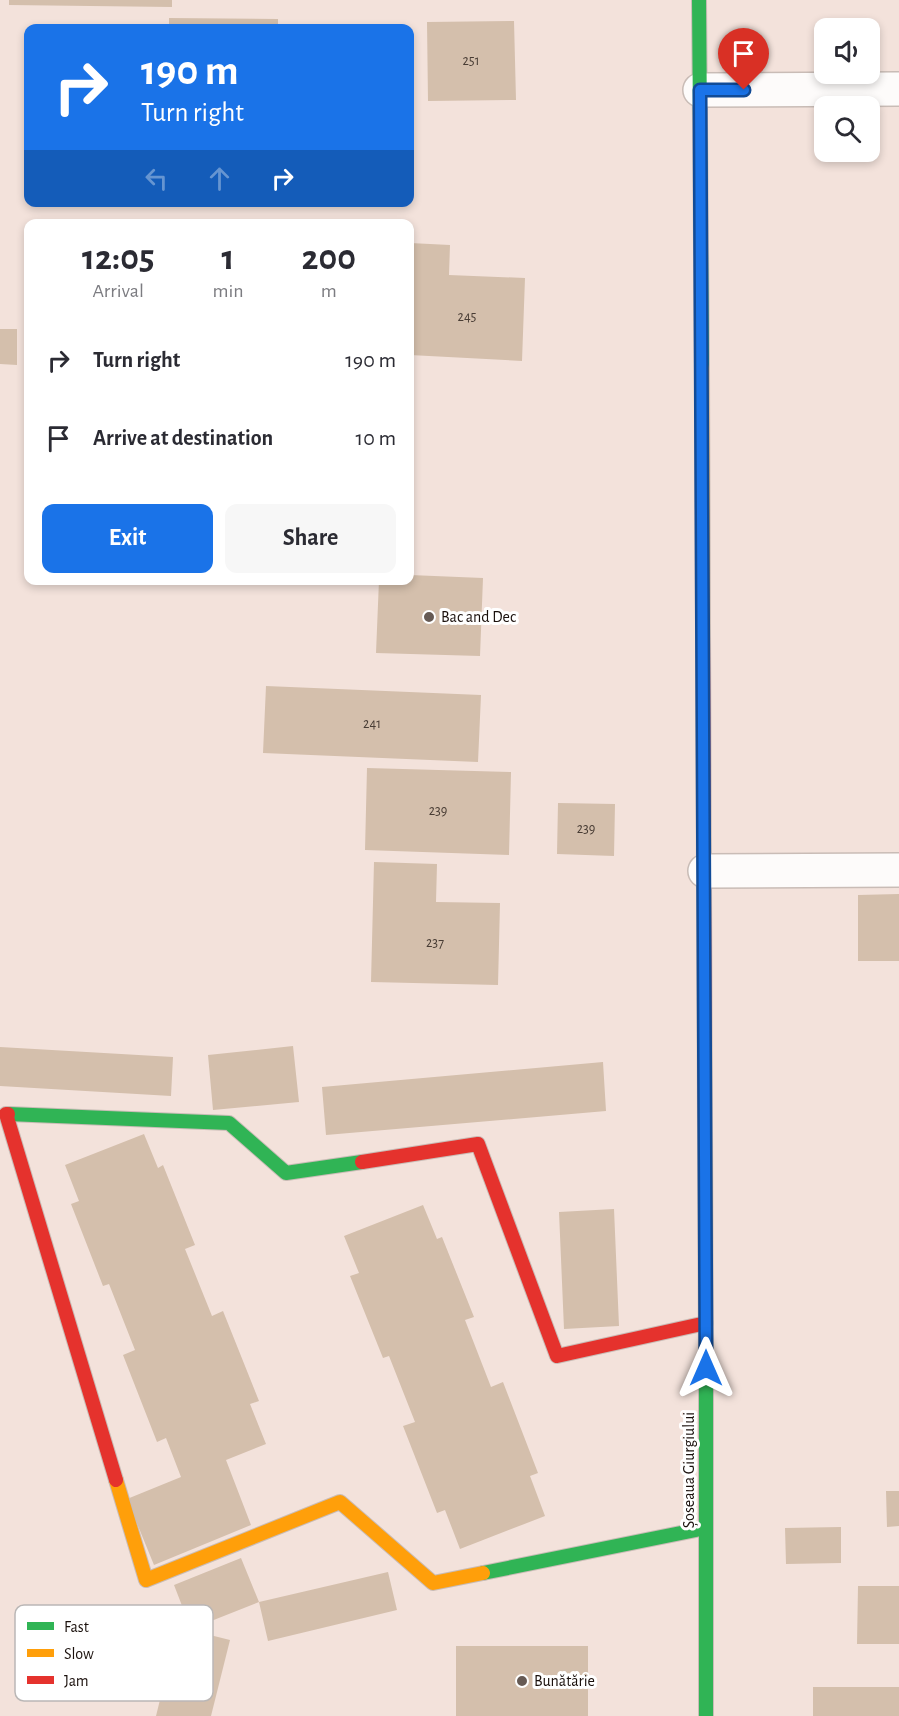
<!DOCTYPE html>
<meta charset="utf-8">
<style>
:root{--surface:#fff;--page:#f7f7f7;--text:#2b2b33;--muted:#7c7c81;--accent:#1a73e8}
body{margin:0;font-family:"Alegreya Sans",sans-serif;background:var(--page);color:var(--text);height:100vh;display:flex;flex-direction:column;font-size:22px;white-space:nowrap}
*{box-sizing:border-box;margin:0}
p{font-size:20px;color:var(--muted)}
.icon{flex:none;width:33px;height:33px;fill:none;stroke:currentColor;stroke-width:2;stroke-linecap:round;stroke-linejoin:round}
.map{position:relative;flex:1;overflow:hidden}
.drawer{position:absolute;left:24px;top:219px;width:390px;height:366px;display:flex;flex-direction:column;background:var(--surface);border-radius:12px;box-shadow:0 3px 9px #0003}
.drawer>*{flex:none}
.hud{position:absolute;left:24px;top:24px;width:390px;height:183px;border-radius:12px;box-shadow:0 3px 9px #0003;background:#1a73e8;color:#fff;overflow:hidden}
.buttons{position:absolute;left:814px;top:18px;display:grid;gap:12px}
.buttons a{display:grid;place-items:center;width:66px;height:66px;border-radius:12px;background:var(--surface);box-shadow:0 3px 9px #0003;font-size:30px}
.pin{position:absolute;display:grid;place-items:center;width:51px;height:51px;color:#fff;margin:-62px -26px;border-radius:50% 50% 50% 0;rotate:-45deg;box-shadow:0 0 6px #0007}
.pin .icon{rotate:45deg}
.me{position:absolute;width:66px;margin:-33px;rotate:0deg;stroke-linejoin:round;filter:drop-shadow(0 0 4px #0008)}
.turn{display:flex;align-items:center;gap:21px;height:126px;padding:0 18px;font-size:27px}
.turn .icon{width:78px;height:78px;stroke-width:2.5}
.turn b{display:block;font-size:42px;line-height:51px}
.lanes{display:flex;align-items:center;height:57px;padding:0 18px;background:#0003;justify-content:center;gap:30px;direction:ltr}
.lanes .off{opacity:.35}
.eta{display:flex;justify-content:space-evenly;align-items:center;height:102px;text-align:center}
.eta b{font-size:36px;font-weight:700;line-height:42px}
.action{display:flex;gap:12px;margin-top:auto;padding:12px 18px}
.action a{flex:1;height:69px;border-radius:12px;background:var(--accent);color:#fff;font-size:24px;font-weight:700;line-height:69px;text-align:center}
.action a+a{background:var(--page);color:var(--text)}
ul{padding:0;list-style:none}
li{display:flex;align-items:center;gap:18px;height:78px;padding:0 18px}
li div{flex:1}
li b{display:block;font-size:22px}
li em{font-style:normal}
.map>svg:first-child{display:block}
.building{fill:#d4bfac}
.lines{fill:none;stroke-linecap:round;stroke-linejoin:round}
.street-casing{stroke:#c9bcb6;stroke-width:36}
.fast-casing{stroke:#c9bcb6;stroke-width:16}
.slow-casing{stroke:#c9bcb6;stroke-width:16}
.jam-casing{stroke:#c9bcb6;stroke-width:16}
.street{stroke:#fdfbfa;stroke-width:33}
.fast{stroke:#30b455;stroke-width:14}
.slow{stroke:#ff9f0a;stroke-width:14}
.jam{stroke:#e5322d;stroke-width:14}
.route-casing{stroke:#114b97;stroke-width:15}
.route{stroke:#1a73e8;stroke-width:10}
.poi-dot{fill:#665a54;stroke:#fff;stroke-width:2}
.labels{text-anchor:middle;dominant-baseline:central;stroke-width:6;stroke-linejoin:round;paint-order:stroke}
.number-label{font-size:14px;fill:#483c34}
.poi-label{font-size:16px;fill:#1a100c;stroke:#fff;text-anchor:start}
.street-label{font-size:16px;fill:#1a100c;stroke:#fff}
.key{fill:#fff;stroke:#bab7b6;stroke-width:1.5}
.key-label{font-size:16px;fill:#1a100c}
</style>
<div class="map">
<svg width="899" height="1716" viewBox="0 0 899 1716">
<rect width="100%" height="100%" fill="#f3e2db"/>
<path class="building" d="M9 0H172V7L9 5Z
M169 18 278 19V28H169Z
M514 21 516 100 428 101 427 22Z
M410 243 450 245 449 275 525 278 522 361 410 355Z
M0 329H17V365L0 364Z
M410 575 483 578 480 656 376 653 379 580H410Z
M266 686 481 695 478 762 263 753Z
M367 768 511 772 509 855 365 850Z
M558 803 615 804 614 856 557 854Z
M374 862 437 864 436 902 500 903 498 985 371 982Z
M899 894V961H858V895Z
M293 1046 299 1102 213 1110 208 1055Z
M0 1047 173 1057 171 1096 0 1086Z
M603 1062 606 1111 326 1135 322 1087Z
M144 1134 158 1168 163 1165 195 1245 185 1249 212 1316 223 1311 259 1401 250 1404 266 1444 226 1460 251 1525 154 1565 127 1499 181 1477 166 1438 157 1442 123 1355 135 1350 109 1284 103 1286 71 1204 79 1201 65 1165Z
M423 1205 437 1239 442 1237 474 1317 465 1320 491 1387 503 1382 538 1473 530 1476 545 1516 460 1549 445 1510 437 1513 403 1426 415 1422 389 1356 383 1358 350 1276 359 1273 344 1236Z
M614 1209 619 1326 564 1329 559 1212Z
M886 1491H899V1526L887 1527Z
M841 1527V1563L786 1564 785 1528Z
M241 1558 259 1602 388 1572 397 1610 268 1641 259 1602 191 1629 174 1585Z
M858 1586H899V1644H857Z
M178 1627 230 1640 211 1716H156Z
M456 1646H588V1716H456Z
M813 1687H899V1716H813Z"/>
<g class="lines">
<g class="street-casing">
<path id="street" d="M700 90 899 89
M705 871 899 870"/>
</g>
<g class="fast-casing">
<path id="fast" d="M699 0 702 368
M8 1114 229 1123 286 1173 362 1162
M706 1364V1716
M483 1573 706 1528"/>
</g>
<g class="slow-casing">
<path id="slow" d="M702 368 703 634
M705 1129 706 1364
M116 1480 146 1580 340 1502 433 1583 483 1573"/>
</g>
<g class="jam-casing">
<path id="jam" d="M703 634 705 1129
M8 1114H6L116 1480
M362 1162 478 1144 557 1356 706 1323"/>
</g>
<use href="#street" class="street"/>
<use href="#fast" class="fast"/>
<use href="#slow" class="slow"/>
<use href="#jam" class="jam"/>
</g>
<g class="lines">
<g class="route-casing">
<path id="route" d="M706 1368 700 90H744"/>
</g>
<use href="#route" class="route"/>
</g>
<g class="poi-dot">
<circle cx="429" cy="617" r="6"/>
<circle cx="522" cy="1681" r="6"/>
</g>
<g class="labels">
<g class="number-label">
<text x="471" y="61">251</text>
<text x="467" y="317">245</text>
<text x="372" y="724">241</text>
<text x="438" y="811">239</text>
<text x="586" y="829">239</text>
<text x="435" y="943">237</text>
</g>
<g class="poi-label">
<text x="441" y="617">Bac and Dec</text>
<text x="534" y="1681">Bunătărie</text>
</g>
<g class="street-label">
<text transform="translate(689 1470) rotate(-90)">Șoseaua Giurgiului</text>
</g>
</g>
<rect x="15" y="1605" width="198" height="96" rx="9" class="key"/>
<rect x="27" y="1622" width="27" height="8" fill="#30b455"/>
<rect x="27" y="1649" width="27" height="8" fill="#ff9f0a"/>
<rect x="27" y="1676" width="27" height="8" fill="#e5322d"/>
<g class="key-label">
<text x="64" y="1632">Fast</text>
<text x="64" y="1659">Slow</text>
<text x="64" y="1686">Jam</text>
</g>
</svg>
<div class="buttons">
<a><svg class="icon" aria-label="sound" viewBox="0 0 24 24"><path d="M4 9h4l5-4v14l-5-4H4zM17 9q2 3 0 6"/></svg></a>
<a><svg class="icon" aria-label="search" viewBox="0 0 24 24"><circle cx="10" cy="10" r="6"/><path d="M15 15l6 6"/></svg></a>
</div>
<div class="pin" style="left:744px;top:90px;background:#d93025"><svg class="icon" aria-label="arrive" viewBox="0 0 24 24"><path d="M6 21V4h12l-3 4 3 4H6"/></svg></div>
<svg class="me" style="left:706px;top:1368px" viewBox="-20 -20 40 40"><path d="M0-17L14 15 0 8-14 15z" fill="#1a73e8" stroke="#fff" stroke-width="4"/></svg>
<div class="hud">
<div class="turn"><svg class="icon" aria-label="right" viewBox="0 0 24 24"><path d="M7 20v-9h11M14 6l5 5-5 5"/></svg><div><b>190 m</b>Turn right</div></div>
<div class="lanes"><svg class="icon off" aria-label="left" viewBox="0 0 24 24"><path d="M17 20v-9H6M10 6l-5 5 5 5"/></svg><svg class="icon off" aria-label="ahead" viewBox="0 0 24 24"><path d="M12 20V5M6 11l6-6 6 6"/></svg><svg class="icon" aria-label="right" viewBox="0 0 24 24"><path d="M7 20v-9h11M14 6l5 5-5 5"/></svg></div>
</div>
<section class="drawer">
<div class="eta">
<div><b>12:05</b><p>Arrival</p></div>
<div><b>1</b><p>min</p></div>
<div><b>200</b><p>m</p></div>
</div>
<ul>
<li><svg class="icon" aria-label="right" viewBox="0 0 24 24"><path d="M7 20v-9h11M14 6l5 5-5 5"/></svg><div><b>Turn right</b></div><em>190 m</em></li>
<li><svg class="icon" aria-label="arrive" viewBox="0 0 24 24"><path d="M6 21V4h12l-3 4 3 4H6"/></svg><div><b>Arrive at destination</b></div><em>10 m</em></li>
</ul>
<div class="action"><a>Exit</a><a>Share</a></div>
</section>
</div>
